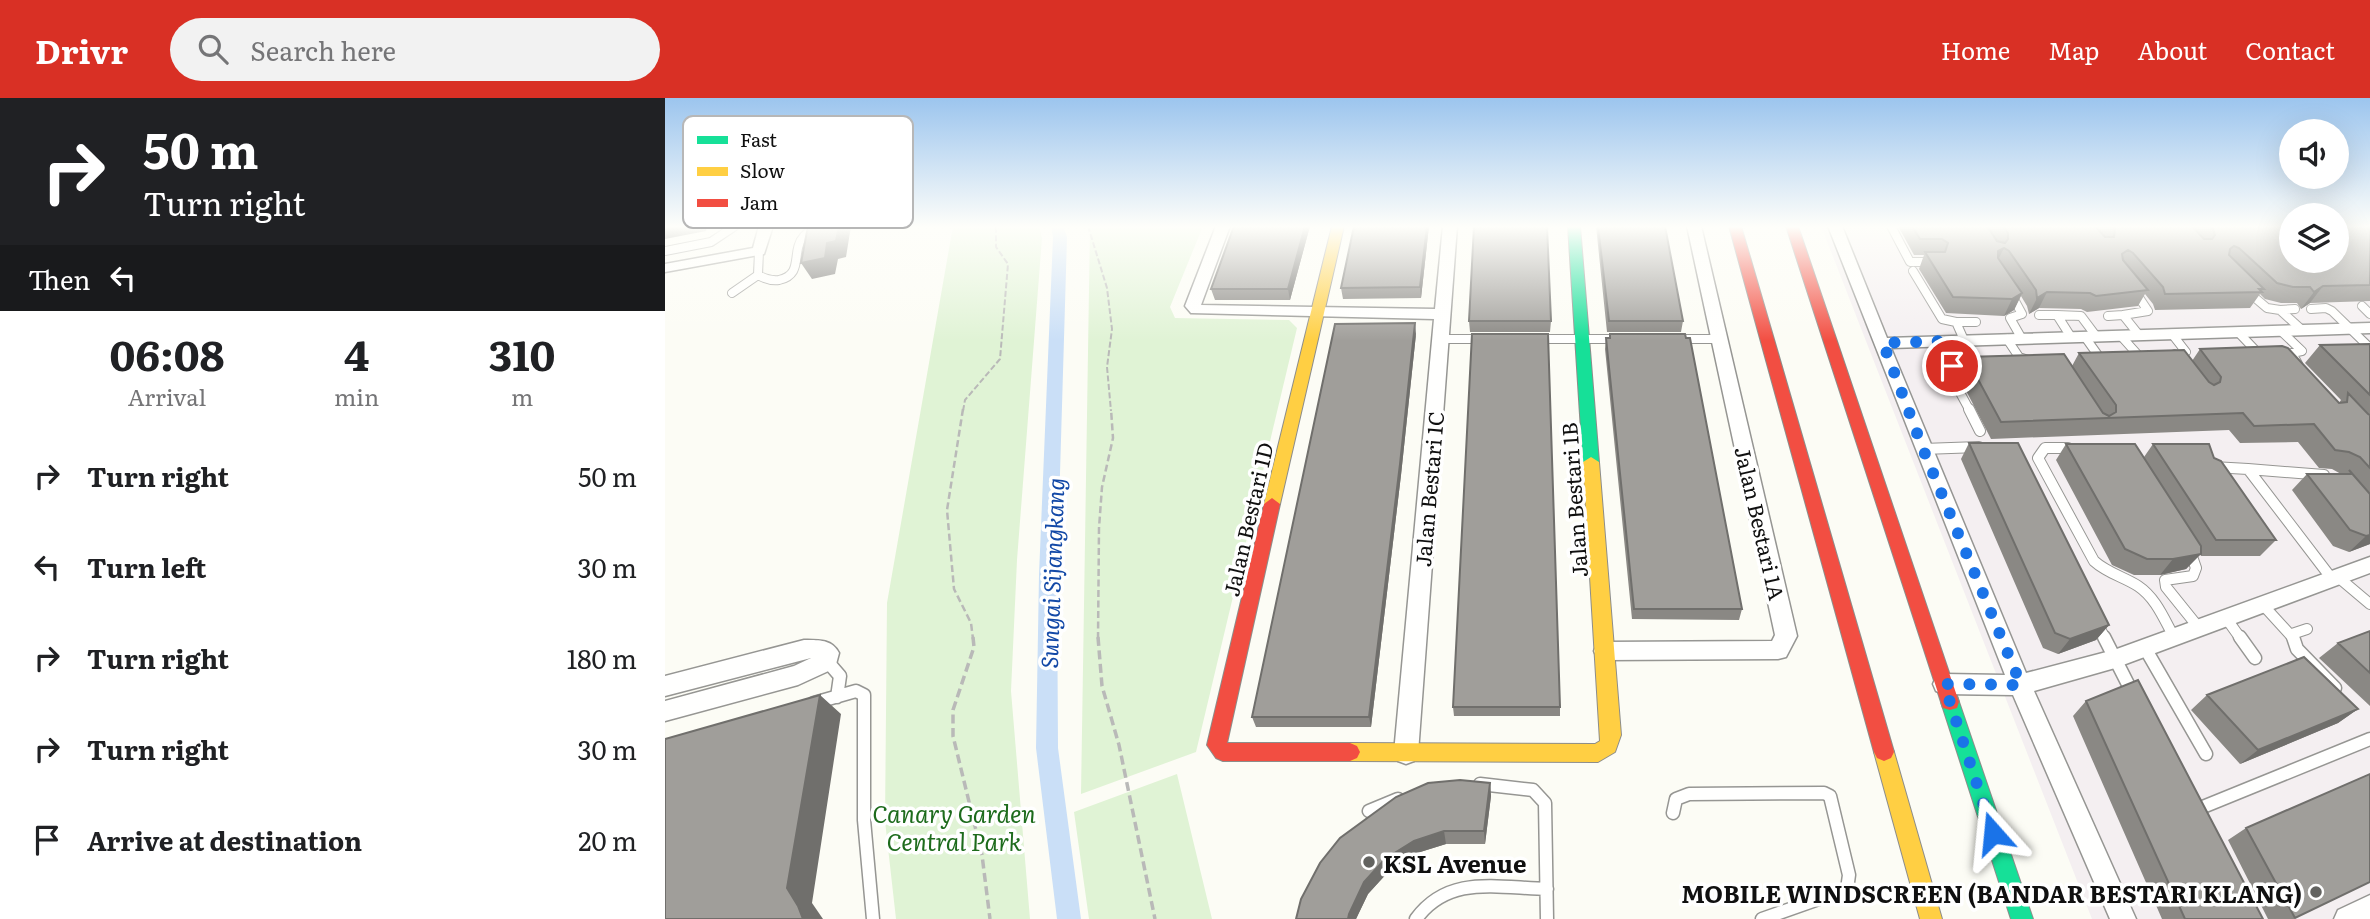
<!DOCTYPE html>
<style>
:root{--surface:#fff;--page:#f2f2f2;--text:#202124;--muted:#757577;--accent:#d93025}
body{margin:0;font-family:Literata,serif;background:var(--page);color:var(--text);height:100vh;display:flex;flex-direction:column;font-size:26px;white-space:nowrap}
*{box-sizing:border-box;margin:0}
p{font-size:23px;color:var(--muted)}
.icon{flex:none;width:38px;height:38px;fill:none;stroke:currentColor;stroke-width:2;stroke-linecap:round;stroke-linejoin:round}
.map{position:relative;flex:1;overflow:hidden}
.details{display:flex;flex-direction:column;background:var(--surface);width:665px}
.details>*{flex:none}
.hud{background:#202124;color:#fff;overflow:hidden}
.controls{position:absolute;left:1614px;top:21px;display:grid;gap:14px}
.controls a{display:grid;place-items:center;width:70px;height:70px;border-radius:50%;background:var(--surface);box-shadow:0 7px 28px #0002;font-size:35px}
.pin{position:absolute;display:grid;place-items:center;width:60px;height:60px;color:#fff;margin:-30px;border:4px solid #fff;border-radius:50%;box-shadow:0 2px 7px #0007}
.me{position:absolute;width:77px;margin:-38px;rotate:342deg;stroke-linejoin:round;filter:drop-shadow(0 0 5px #0008)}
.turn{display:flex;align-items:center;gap:24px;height:147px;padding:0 28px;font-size:32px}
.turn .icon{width:91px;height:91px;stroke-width:2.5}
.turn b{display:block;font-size:49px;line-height:60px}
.then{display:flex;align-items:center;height:66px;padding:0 28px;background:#0003;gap:14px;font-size:26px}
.eta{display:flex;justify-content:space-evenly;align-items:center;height:119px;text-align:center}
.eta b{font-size:42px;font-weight:700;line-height:49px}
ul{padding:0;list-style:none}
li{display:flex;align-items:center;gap:21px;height:91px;padding:0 28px}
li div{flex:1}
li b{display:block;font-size:26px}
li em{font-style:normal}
header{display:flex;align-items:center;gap:42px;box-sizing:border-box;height:98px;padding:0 35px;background:var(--accent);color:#fff}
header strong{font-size:33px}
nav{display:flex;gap:38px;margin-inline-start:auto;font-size:24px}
.search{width:490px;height:63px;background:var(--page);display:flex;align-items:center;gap:18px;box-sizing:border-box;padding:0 24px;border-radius:38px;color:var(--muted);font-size:26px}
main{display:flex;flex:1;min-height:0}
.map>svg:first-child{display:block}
.industrial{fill:#f4eff1}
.green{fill:#e0f3d5}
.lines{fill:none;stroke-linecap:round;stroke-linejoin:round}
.canal{fill:#cadff7;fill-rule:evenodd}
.lane-far2-casing{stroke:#969693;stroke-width:10}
.lane-far1-casing{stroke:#969693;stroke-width:12}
.lane-casing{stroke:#969693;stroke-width:15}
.street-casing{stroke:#969693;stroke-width:3}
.fast-casing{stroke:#8d8d8a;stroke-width:2}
.slow-casing{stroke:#8d8d8a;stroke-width:2}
.jam-casing{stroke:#8d8d8a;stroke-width:2}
.path-far2{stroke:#b9b9b8;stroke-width:2;stroke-dasharray:6 2.5;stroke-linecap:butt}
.path-far1{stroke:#b9b9b8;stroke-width:2.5;stroke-dasharray:7 3.5;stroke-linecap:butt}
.path{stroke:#b9b9b8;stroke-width:3.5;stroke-dasharray:9 4.5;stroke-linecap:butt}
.lane-far2{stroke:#fffffe;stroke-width:8}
.lane-far1{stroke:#fffffe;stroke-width:10}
.lane{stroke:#fffffe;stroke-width:12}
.street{fill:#fffffe;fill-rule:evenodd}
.fast{fill:#16e098;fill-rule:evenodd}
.slow{fill:#ffcf43;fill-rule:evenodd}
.jam{fill:#f24e42;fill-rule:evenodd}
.wall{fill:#8a8884}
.shaded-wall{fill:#706f6c}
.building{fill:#a09e9a;stroke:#706f6c;stroke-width:2}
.route{stroke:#1a73e8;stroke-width:12;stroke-dasharray:0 21.6}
.poi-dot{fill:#636360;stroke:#fff;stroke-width:2.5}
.labels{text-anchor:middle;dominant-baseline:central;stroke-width:7;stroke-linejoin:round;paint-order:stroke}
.street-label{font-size:21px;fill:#101010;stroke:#fff}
.water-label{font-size:23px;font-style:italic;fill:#1349a7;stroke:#fff}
.near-park-label{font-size:24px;font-style:italic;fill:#1d6b1c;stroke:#fff}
.near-poi-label{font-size:24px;font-weight:bold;fill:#101010;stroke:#fff;text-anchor:start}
.key{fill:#fff;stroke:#b7b7b7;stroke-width:2}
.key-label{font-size:19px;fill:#101010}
</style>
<header>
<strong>Drivr</strong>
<div class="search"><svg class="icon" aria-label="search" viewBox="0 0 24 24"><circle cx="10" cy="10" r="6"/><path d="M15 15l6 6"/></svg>Search here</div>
<nav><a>Home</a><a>Map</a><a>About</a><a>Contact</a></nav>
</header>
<main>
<section class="details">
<div class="hud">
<div class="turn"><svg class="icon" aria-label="right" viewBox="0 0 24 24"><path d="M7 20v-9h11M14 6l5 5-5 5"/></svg><div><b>50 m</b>Turn right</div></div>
<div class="then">Then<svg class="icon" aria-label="left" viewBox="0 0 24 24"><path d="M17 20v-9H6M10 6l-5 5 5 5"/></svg></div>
</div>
<div class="eta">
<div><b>06:08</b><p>Arrival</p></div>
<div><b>4</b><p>min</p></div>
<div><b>310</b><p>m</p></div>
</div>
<ul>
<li><svg class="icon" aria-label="right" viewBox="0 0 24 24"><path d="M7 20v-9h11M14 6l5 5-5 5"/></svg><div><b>Turn right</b></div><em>50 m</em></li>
<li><svg class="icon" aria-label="left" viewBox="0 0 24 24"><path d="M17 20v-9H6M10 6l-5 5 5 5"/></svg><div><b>Turn left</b></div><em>30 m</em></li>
<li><svg class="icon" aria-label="right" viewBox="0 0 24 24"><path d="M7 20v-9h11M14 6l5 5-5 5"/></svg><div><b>Turn right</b></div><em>180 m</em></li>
<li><svg class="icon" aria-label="right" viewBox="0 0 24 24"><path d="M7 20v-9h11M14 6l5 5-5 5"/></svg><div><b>Turn right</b></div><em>30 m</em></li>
<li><svg class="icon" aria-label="arrive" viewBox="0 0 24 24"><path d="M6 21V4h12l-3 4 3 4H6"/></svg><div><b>Arrive at destination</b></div><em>20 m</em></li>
</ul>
</section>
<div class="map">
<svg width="1705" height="821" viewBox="0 0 1705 821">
<rect width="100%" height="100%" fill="#fcfcf5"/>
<path class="industrial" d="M1156 128H1626V163H1671L1705 128V821H1427Z"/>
<path class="green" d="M288 128H374L377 140 352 462 346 593 365 821H231L220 723 222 505Z
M425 128H538L505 209 510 220 624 222 632 230 531 654 416 696Z
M512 676 547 821H424L409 714Z"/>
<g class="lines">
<path class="canal" d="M386 128H398L402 139 392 477 393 650 416 821H392L371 650 374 477 388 139Z"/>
<g class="lane-far2-casing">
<path id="lane-far2" d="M1226 128 1245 164H1270
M0 153 46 144 70 128
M1248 173 1277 221 1291 224 1299 242
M93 177C100 181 106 183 114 182 140 176 125 153 139 138 146 130 160 130 170 128
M1469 192 1483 213 1458 217 1474 237
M1582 193 1602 210 1615 212 1637 232
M1345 194 1357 216 1345 220 1357 241
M67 195 93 177 94 153
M1697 208 1705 216
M1646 211 1661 210 1667 213 1705 250
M1615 212 1630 211
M1374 217H1392
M1443 218 1458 217
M1291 224H1311
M1616 233 1637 253 1627 255 1633 266
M1573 234 1594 256
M1507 236 1521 254 1510 256
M1456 238 1473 257 1465 259
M1406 239 1392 217 1416 218 1431 238
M1420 239 1435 260
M776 241H817
M871 241H954
M1014 241H1054
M1342 241 1354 259 1363 262
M1278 243 1296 265H1299
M1296 265 1287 268 1286 278 1305 313"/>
</g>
<g class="lane-far1-casing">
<path id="lane-far1" d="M1304 311 1315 333
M1403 350H1380L1373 360 1429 463C1442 475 1459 479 1473 488 1491 500 1499 521 1509 539
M1258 351 1314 349
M1548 369 1583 371
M1659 377 1583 371 1667 481
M1524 450 1531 470 1528 478 1500 482 1501 489 1534 530
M1673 479 1705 506
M1598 507 1629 541
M1561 520 1576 541
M1432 524 1440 541
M1627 536 1642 531"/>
</g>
<g class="lane-casing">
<path id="lane" d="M1439 539 1469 598
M1575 539 1590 560
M1628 539 1632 551 1670 590
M1480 550 1541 656
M162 563 175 578 172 599
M149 605 191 593 199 597V722L208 821
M815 686 868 692 880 705 882 821
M704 713 733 701
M1528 713 1705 641
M1008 715 1011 701 1024 696 1159 695 1165 698 1184 777 1182 791 1097 821
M751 821C784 776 833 790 882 791"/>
</g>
<g class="street-casing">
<path id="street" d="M94 128H108L99 156 0 174V166L88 150Z
M551 128H565L536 207 770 211 778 128H792L753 655 749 663 741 666 733 663 729 655 769 221 526 215 520 208Z
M1022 128H1036L1132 538 1121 559 1113 561 940 562 932 560 929 553 932 546 940 544 1107 543 1110 537Z
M1163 128H1177L1222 240 1705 225V235L1226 250 1361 575 1449 552 1705 459V475L1450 570 1369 593 1471 821H1445L1348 597 1279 596 1271 593 1268 586 1271 579 1279 576 1340 577Z
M139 542C153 542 167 541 174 555L170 570 133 587 0 623V603L129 568 146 560 0 598V578Z
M1705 797V821H1669L1673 812Z"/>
</g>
<g class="fast-casing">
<path id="fast" d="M903 128H915L934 364 926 369 918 364Z
M1285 596 1292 598 1294 604 1368 821H1346L1276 604 1278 598Z"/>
</g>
<g class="slow-casing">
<path id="slow" d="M667 128H679L615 406 607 412 599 406Z
M926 359 934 364 956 637 950 654 933 664 685 663 678 660 675 654 678 648 685 645 930 646 935 643 918 364Z
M1219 645 1226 648 1229 654 1277 821H1255L1209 654 1212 648Z"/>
</g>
<g class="jam-casing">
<path id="jam" d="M1064 128H1076L1229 654 1226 660 1219 663 1212 660 1209 654Z
M1121 128H1133L1294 604 1292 610 1285 612 1278 610 1276 604Z
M607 400 615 406 562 645H685L692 648 695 654 692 660 685 663H558L551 660 542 647 599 406Z"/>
</g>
<path class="path-far2" d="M423 128 442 190 447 231 442 269 446 313
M298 313 300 302 335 261 343 166 331 149V128"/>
<path class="path-far1" d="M298 311 282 412 289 491 306 525 308 541
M433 541 434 430 437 389 448 340 446 311"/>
<path class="path" d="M308 539 309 549 288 612V638L317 757 325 821
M433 539 437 588 454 647 490 821"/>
<use href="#lane-far2" class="lane-far2"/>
<use href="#lane-far1" class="lane-far1"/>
<use href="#lane" class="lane"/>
<use href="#street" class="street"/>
<use href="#fast" class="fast"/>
<use href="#slow" class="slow"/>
<use href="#jam" class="jam"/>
</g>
<path class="wall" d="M645 128 625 202H550L546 191Z
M764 128 756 200 678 201 676 190Z
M931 128H1000L1018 223 1016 234H942Z
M1233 128H1626V163L1671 128H1705V203L1645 205 1636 211 1632 205H1616L1600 201 1595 196 1585 210 1490 212 1488 206 1480 196 1473 208 1422 214 1416 211 1374 210 1364 216 1362 208 1356 198 1349 212 1339 218 1281 215 1254 171 1259 157H1249Z
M804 223H886L885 234H805Z
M751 236 736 377 706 629H591L587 619Z
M945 236 1077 511 1074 522 967 521 940 251 941 240H945Z
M1705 246V446L1684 454 1668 448 1627 392 1642 376H1676L1667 371 1654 370 1633 344 1575 345 1564 332 1326 341 1293 277 1301 259 1407 268 1414 255 1527 263 1535 251 1674 305 1676 302 1640 265 1655 247Z
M1304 345 1444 527 1431 542 1393 556 1378 550 1296 361Z
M1401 346 1479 359 1488 346 1549 360 1611 442 1595 458H1536L1535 456 1521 471 1495 477H1469L1447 467 1391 362Z
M1705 533V608L1654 560 1673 545Z
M1542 597 1693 611 1673 625 1575 666 1526 612Z
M1421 603 1598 821H1497L1408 618Z
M788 609H895V618H789Z
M1705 676 1629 821H1603L1563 742 1581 730Z
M825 685 826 698 820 746H781L752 755 724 773 703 796 691 821H631Z"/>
<path class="shaded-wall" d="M0 128H42L41 133 0 141Z
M174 128H186L181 159 173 161 170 176 147 181 136 165Z
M640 128H645L625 202 623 191Z
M762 128H764L756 200 755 189Z
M1339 150 1331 166 1333 153Z
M1658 188 1645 205 1636 211 1649 194Z
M1382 194 1374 210 1364 216 1372 200Z
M1357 195 1349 212 1339 218 1347 201Z
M750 225 751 236 736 377 706 629 704 619Z
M1705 437V446L1684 454 1701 438Z
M1536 456 1521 471 1495 477 1508 461Z
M1444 527 1431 542 1393 556 1405 541Z
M155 597 176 616 147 805 158 821H138L122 790Z
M1693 611 1673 625 1575 666 1593 652Z
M825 685 826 698 820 746 819 733Z
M779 733 781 746 752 755 724 773 703 796 691 821H683L684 816 699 784 720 761 749 743Z"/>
<path class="building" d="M143 128H174L171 143 162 145 160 160 136 165Z
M569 128H640L623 191H546Z
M689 128H762L755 189 676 190Z
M809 128H882L886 223H804Z
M933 128H1000L1018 223H944Z
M1247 128H1322L1332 143 1340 145 1343 141V135L1338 128H1430L1440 139H1449L1450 130 1448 128H1527L1539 141H1547L1550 137 1548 131 1545 128H1614L1621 135H1626V163H1671V128H1701L1705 132V187L1658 188 1649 194 1645 189H1628L1612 185 1574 150 1569 148 1565 151 1564 157 1599 191H1594L1597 194 1500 196 1498 189 1468 155 1463 152 1457 156 1458 162 1483 192 1431 198 1425 195 1382 194 1372 200 1371 192 1344 153 1339 150 1333 153V160L1357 195 1347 201 1288 199 1260 154H1280L1283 145 1277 141H1255Z
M750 225 735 366 704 619H587L670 226Z
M807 236H883L895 609H788Z
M945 236H1020L1021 240H1025L1077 511H969L941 240H945Z
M1705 246V297L1655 247Z
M1617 248 1623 250 1674 305 1682 304 1683 295 1703 316 1705 317V370L1695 359 1684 354 1670 352 1649 326 1589 328 1578 315 1336 324 1301 259 1399 256 1438 315 1444 318 1451 314V307L1414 255 1519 252 1544 284 1549 287 1555 284 1556 279 1535 251Z
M1304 345H1353L1444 527 1405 541 1390 535Z
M1401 346H1470L1536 448V456L1508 461H1482L1460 451Z
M1488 346H1544L1549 360 1556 363 1611 442H1551Z
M1684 372 1705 396V437L1701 438 1685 432 1642 376H1687Z
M1705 533V575L1673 545Z
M1639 559 1693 611 1593 652 1542 597Z
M1473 582 1598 821H1520L1421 603Z
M155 597 122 790 133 808 138 821H0V641Z
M1705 676V784L1630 820 1581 730Z
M795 682 825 685 819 733H779L749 743 720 761 699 784 684 816 683 821H631L636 801 655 765 675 740 731 699 763 685Z"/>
<linearGradient id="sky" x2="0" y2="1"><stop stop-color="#9cc5ee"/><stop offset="0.53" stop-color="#fefefa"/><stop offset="1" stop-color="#fefefa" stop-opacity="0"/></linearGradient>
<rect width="1705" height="243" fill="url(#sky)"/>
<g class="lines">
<path class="route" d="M1287 268 1296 265 1278 243 1218 245 1258 351 1356 587 1279 586 1328 735"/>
</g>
<g class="poi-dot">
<circle cx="704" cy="764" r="7"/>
<circle cx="1651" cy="794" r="7"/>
</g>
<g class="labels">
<g class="street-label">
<text transform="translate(763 391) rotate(-85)">Jalan Bestari 1C</text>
<text transform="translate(908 402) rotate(-94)">Jalan Bestari 1B</text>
<text transform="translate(582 421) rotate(-77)">Jalan Bestari 1D</text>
<text transform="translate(1096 425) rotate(77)">Jalan Bestari 1A</text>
</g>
<g class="water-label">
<text transform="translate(386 475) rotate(-88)">Sungai Sijangkang</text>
</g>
<g class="near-park-label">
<text x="289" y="714">Canary Garden<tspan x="289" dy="28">Central Park</tspan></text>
</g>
<g class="near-poi-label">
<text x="718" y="764">KSL Avenue</text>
<text x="1637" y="794" text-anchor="end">MOBILE WINDSCREEN (BANDAR BESTARI KLANG)</text>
</g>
</g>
<rect x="18" y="18" width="230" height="112" rx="10" class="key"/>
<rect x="32" y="38" width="31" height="8" fill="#16e098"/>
<rect x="32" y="69" width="31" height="9" fill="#ffcf43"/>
<rect x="32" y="101" width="31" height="8" fill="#f24e42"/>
<g class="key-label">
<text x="75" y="49">Fast</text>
<text x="75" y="80">Slow</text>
<text x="75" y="112">Jam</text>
</g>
</svg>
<div class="controls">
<a><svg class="icon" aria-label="sound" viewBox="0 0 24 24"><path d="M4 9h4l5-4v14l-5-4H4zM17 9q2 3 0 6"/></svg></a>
<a><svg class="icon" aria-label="layers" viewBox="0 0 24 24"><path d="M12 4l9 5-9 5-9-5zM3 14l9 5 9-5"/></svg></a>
</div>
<div class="pin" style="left:1287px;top:268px;background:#d93025"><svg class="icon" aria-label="arrive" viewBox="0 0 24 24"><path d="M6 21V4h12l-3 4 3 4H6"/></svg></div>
<svg class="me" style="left:1328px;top:735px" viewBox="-20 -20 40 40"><path d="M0-17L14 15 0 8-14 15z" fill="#1a73e8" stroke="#fff" stroke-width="4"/></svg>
</div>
</main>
